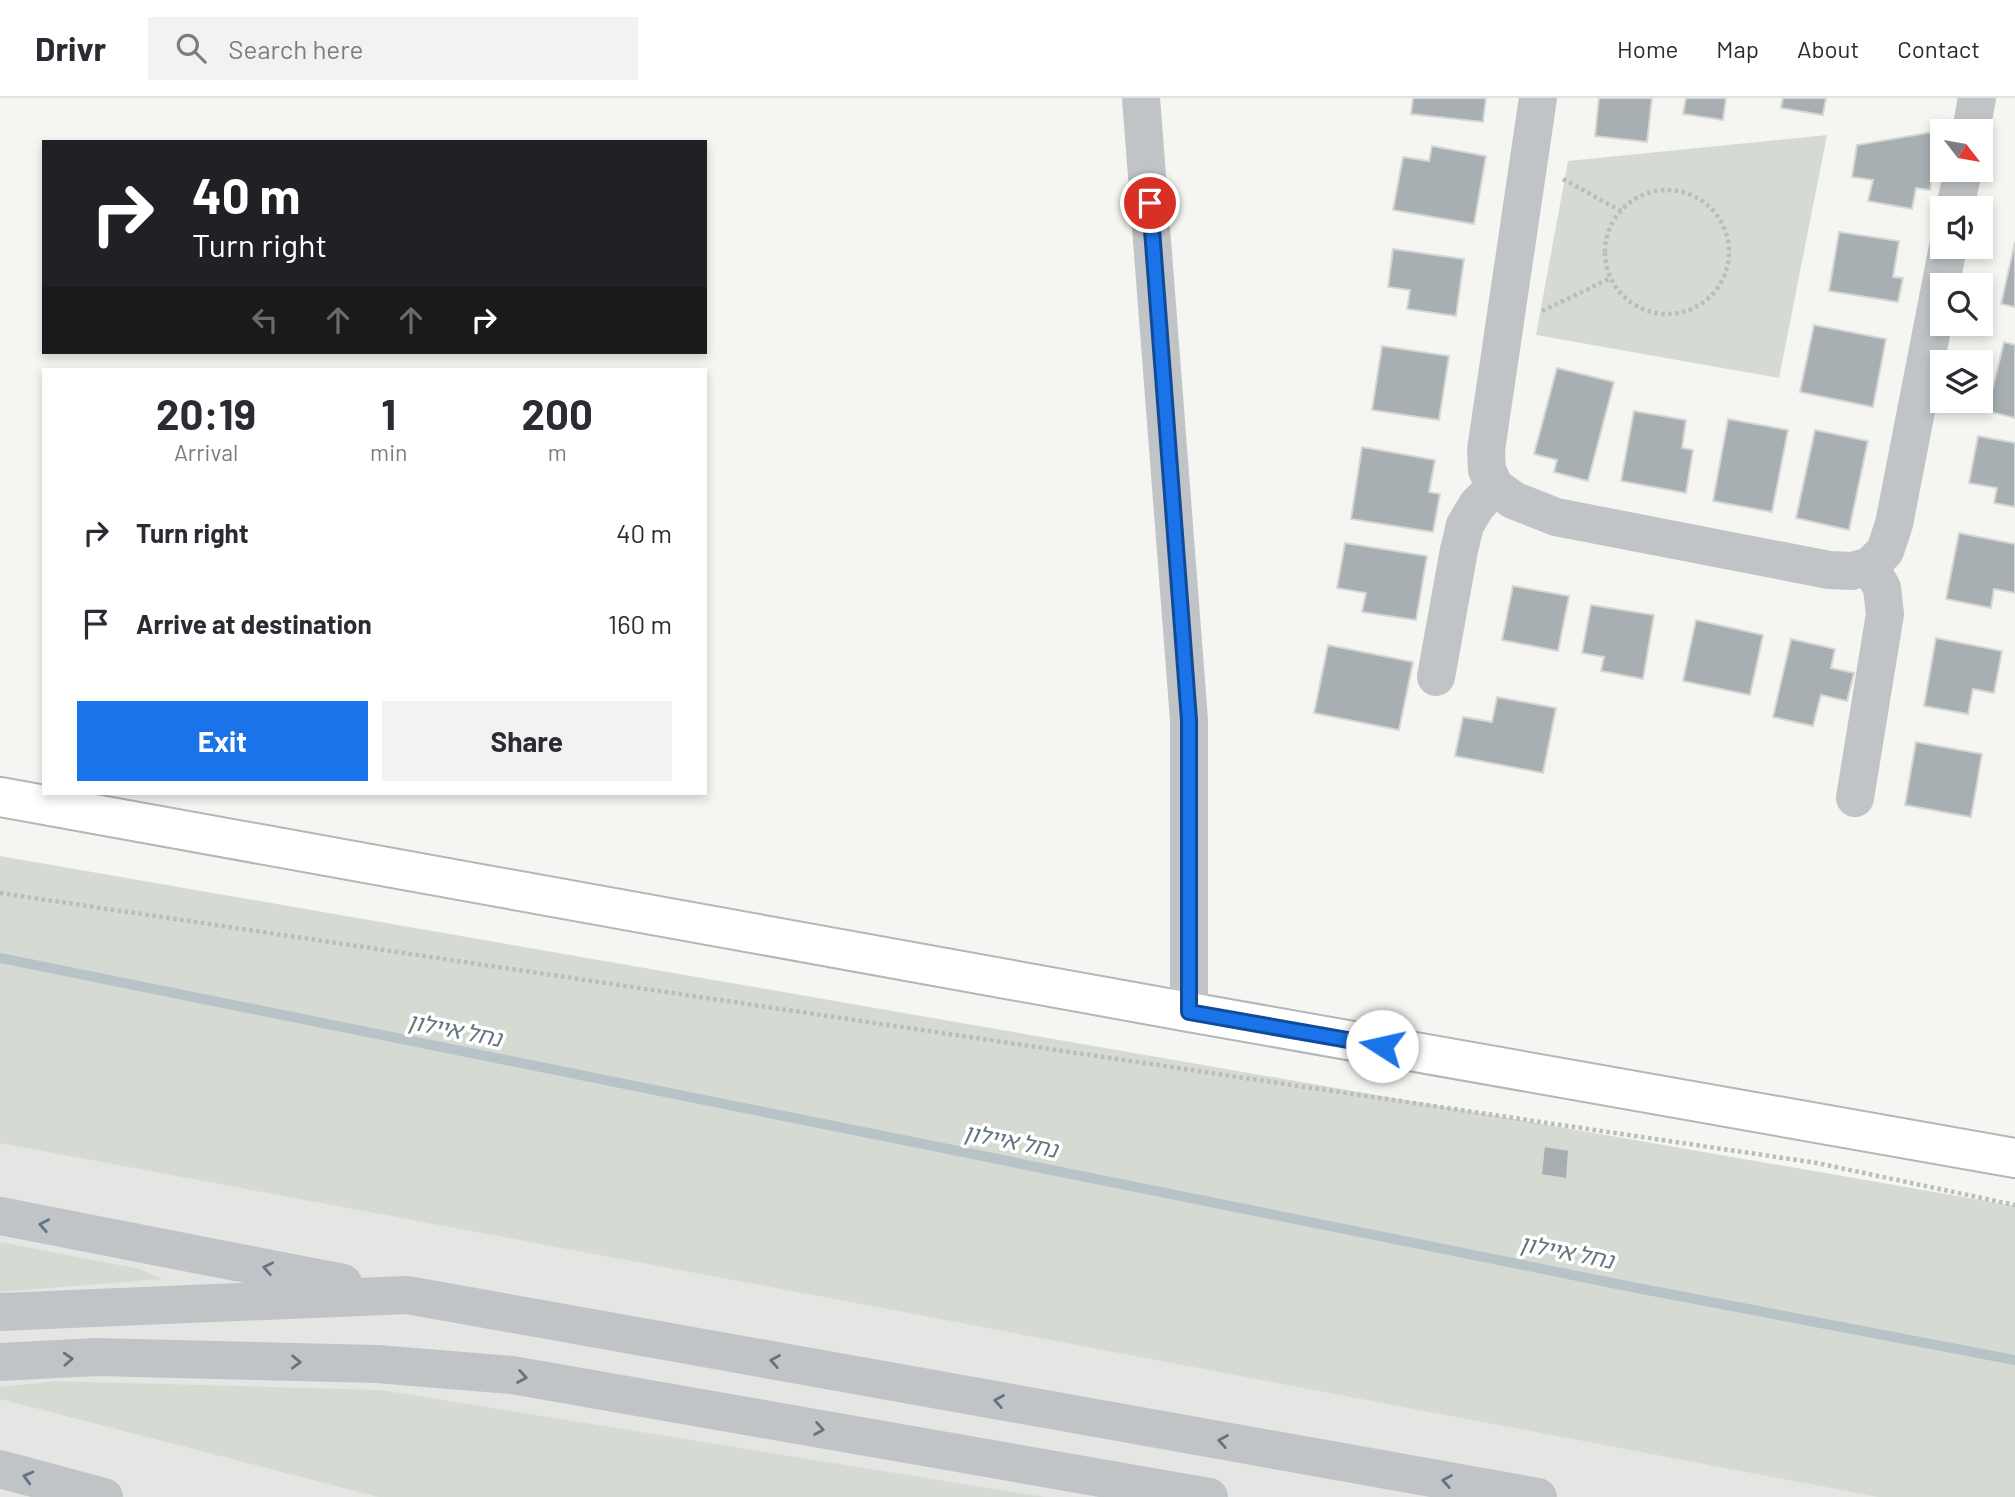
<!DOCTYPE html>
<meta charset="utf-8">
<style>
:root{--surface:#fff;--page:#f2f2f3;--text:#2b2b33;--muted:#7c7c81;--line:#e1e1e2;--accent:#1a73e8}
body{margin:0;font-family:Barlow,"Noto Sans Hebrew",sans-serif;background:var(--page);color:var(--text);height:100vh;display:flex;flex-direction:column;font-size:26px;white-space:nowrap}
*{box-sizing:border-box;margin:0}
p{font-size:23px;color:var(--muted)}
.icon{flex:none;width:38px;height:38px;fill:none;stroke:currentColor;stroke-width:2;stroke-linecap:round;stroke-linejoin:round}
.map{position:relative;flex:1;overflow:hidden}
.details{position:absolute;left:42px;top:270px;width:665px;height:427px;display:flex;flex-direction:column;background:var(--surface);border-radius:0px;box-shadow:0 4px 10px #0003}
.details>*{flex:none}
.banner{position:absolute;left:42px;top:42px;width:665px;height:214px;border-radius:0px;box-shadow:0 4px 10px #0003;background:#202124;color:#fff;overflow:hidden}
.needle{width:46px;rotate:121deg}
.buttons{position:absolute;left:1930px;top:21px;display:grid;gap:14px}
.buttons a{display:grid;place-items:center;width:63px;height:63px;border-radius:0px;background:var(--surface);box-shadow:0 4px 10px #0003;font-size:35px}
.pin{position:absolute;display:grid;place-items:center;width:60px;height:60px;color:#fff;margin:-30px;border:4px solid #fff;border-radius:50%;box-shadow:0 2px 7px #0007}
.me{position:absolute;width:77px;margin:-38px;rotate:280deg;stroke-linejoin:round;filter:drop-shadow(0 0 5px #0008)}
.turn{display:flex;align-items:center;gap:24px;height:147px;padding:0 35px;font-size:32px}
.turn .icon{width:91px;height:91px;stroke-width:2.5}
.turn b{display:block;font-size:49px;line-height:60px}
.lanes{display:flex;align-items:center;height:66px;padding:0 35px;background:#0003;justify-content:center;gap:35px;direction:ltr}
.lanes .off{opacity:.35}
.eta{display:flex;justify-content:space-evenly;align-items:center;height:119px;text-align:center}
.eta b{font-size:42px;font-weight:700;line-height:49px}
.primary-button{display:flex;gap:14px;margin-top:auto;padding:14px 35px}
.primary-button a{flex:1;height:80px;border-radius:0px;background:var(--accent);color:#fff;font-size:28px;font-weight:700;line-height:80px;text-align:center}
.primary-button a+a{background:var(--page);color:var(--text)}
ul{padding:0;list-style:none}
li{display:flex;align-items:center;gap:21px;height:91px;padding:0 35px}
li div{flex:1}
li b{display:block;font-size:26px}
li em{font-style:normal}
header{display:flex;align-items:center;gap:42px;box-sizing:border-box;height:98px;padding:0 35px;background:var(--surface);border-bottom:2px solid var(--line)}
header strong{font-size:33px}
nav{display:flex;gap:38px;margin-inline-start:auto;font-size:24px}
.search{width:490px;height:63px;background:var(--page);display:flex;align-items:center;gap:18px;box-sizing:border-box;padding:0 24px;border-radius:0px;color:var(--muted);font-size:26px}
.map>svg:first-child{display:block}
.built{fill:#e5e6e4}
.green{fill:#d5dbd2}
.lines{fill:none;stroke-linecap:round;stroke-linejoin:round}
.stream{stroke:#b7c3c7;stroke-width:10}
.building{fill:#a7afb3;stroke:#d6d6d4;stroke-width:2}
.major-casing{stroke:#b3b7bb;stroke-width:42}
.path{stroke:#babcbe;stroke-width:4.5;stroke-dasharray:3.5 3.5;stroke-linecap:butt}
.minor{stroke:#c0c4c7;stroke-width:38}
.major{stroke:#fff;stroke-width:38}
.oneway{stroke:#647481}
.route-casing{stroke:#114b97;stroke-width:18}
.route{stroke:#1a73e8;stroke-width:12}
.labels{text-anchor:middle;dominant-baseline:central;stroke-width:7;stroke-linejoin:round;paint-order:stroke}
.water-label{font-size:23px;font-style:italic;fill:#60767f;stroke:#fff}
</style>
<header>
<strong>Drivr</strong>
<div class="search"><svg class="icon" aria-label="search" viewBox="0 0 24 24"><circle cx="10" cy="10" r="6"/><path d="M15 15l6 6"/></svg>Search here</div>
<nav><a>Home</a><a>Map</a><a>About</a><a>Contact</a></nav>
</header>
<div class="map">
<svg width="2015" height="1399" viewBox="0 0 2015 1399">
<rect width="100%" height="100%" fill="#f5f5f1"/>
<path class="built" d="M0 979 2015 1399H0Z"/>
<path class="green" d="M1827 37 1779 280 1536 237 1568 63Z
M0 758 2015 1108V1399H1878L824 1199 0 1045Z
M0 1144 140 1171 162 1181 0 1194Z
M55 1283 381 1292 1045 1399H378L0 1301V1289Z"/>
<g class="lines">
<path class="stream" d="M0 860 1632 1189 2015 1262"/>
</g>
<path class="building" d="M1413 0H1486L1483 24 1411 16Z
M1599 0H1652L1647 44 1595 38Z
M1686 0H1726L1723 22 1683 16Z
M1783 0H1826L1823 17 1781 10Z
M1939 33 1930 92 1916 90 1912 111 1868 103 1873 82 1852 79 1857 47Z
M1432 48 1486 58 1474 126 1393 112 1403 59 1429 63Z
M1839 134 1899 143 1893 179 1903 180 1898 204 1829 193Z
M2015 144V209L2001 206Z
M1393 151 1464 161 1456 218 1407 211 1410 192 1388 189Z
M1814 227 1886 241 1873 309 1800 294Z
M2004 244 2015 247V320L1987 313Z
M1382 248 1449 258 1439 322 1372 312Z
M1557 270 1614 284 1588 383 1554 374 1557 362 1534 356Z
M1634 313 1686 322 1682 350 1693 352 1686 395 1621 383Z
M1728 321 1788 332 1772 414 1713 403Z
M1815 332 1868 343 1849 432 1796 420Z
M1978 338 2015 345V409L1994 405 1997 390 1969 385Z
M1362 349 1435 362 1429 394 1440 396 1433 434 1351 421Z
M1959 435 2015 446V495L1994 491 1991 510 1946 501Z
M1345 445 1427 458 1416 522 1362 514 1366 495 1337 490Z
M1513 488 1569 498 1558 553 1502 542Z
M1591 507 1654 517 1643 581 1601 573 1604 559 1582 555Z
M1696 522 1763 537 1750 597 1683 583Z
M1936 540 2002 553 1994 595 1973 591 1968 616 1924 608Z
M1791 541 1835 551 1831 570 1854 575 1847 603 1821 597 1813 628 1773 619Z
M1328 547 1413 564 1399 632 1314 615Z
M1497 599 1556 610 1543 675 1455 658 1463 619 1492 624Z
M1916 644 1982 656 1971 719 1905 707Z
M1544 1048 1569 1052 1567 1081 1541 1077Z"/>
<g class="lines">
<g class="major-casing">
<path id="major" d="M0 699 1189 914 2015 1060"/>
</g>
<path class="path" d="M1563 81 1621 113
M1605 154a62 62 0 1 1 124 0a62 62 0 1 1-124 0Z
M1542 213 1611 180
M0 795 1817 1065 2015 1107"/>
<path class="minor" d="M1141 0 1189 622V914
M1971 33 1977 0
M1955 110 1963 72
M1495 389 1513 402 1556 419 1829 472 1852 473 1870 468
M1436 579 1459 452 1465 427 1477 407 1495 389 1487 372 1486 352 1538 0
M1855 700 1885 516 1882 490 1870 468 1885 453 1894 426 1948 149
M0 1118 343 1185
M0 1214 407 1197 1538 1399
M0 1264 96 1259 377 1266 512 1277 1209 1399
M0 1371 104 1399"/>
<use href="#major" class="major"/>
</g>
<defs><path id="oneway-chevron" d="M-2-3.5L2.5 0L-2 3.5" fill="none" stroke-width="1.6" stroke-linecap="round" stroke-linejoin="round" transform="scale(1.75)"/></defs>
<g class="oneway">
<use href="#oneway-chevron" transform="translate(44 1127) rotate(-169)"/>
<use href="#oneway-chevron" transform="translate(268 1170) rotate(-169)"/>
<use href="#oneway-chevron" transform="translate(68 1261) rotate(-3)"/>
<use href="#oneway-chevron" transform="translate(775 1263) rotate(-170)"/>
<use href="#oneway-chevron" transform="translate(296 1264) rotate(1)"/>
<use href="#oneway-chevron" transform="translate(522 1279) rotate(10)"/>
<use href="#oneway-chevron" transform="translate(999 1303) rotate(-170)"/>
<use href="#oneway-chevron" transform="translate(819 1331) rotate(10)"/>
<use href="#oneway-chevron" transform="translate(1223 1343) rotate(-170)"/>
<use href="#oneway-chevron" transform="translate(28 1379) rotate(-165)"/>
<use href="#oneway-chevron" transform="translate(1447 1383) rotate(-170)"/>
</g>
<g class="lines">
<g class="route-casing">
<path id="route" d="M1150 105 1189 622V914L1382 948"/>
</g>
<use href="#route" class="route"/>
</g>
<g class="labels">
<g class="water-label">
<text transform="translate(455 931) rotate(11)">נחל איילון</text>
<text transform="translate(1011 1042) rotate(11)">נחל איילון</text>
<text transform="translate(1567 1153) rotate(11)">נחל איילון</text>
</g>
</g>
</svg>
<div class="buttons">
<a><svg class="needle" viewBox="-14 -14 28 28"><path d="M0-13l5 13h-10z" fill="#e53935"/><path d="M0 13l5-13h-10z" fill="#7c7c81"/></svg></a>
<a><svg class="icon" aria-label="sound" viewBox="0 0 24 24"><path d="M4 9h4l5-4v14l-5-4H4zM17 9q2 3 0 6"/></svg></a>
<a><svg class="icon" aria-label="search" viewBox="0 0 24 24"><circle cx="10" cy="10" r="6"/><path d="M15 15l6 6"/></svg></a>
<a><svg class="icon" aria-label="layers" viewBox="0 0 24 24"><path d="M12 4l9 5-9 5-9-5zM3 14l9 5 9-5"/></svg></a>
</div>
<div class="pin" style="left:1150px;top:105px;background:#d93025"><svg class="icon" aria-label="arrive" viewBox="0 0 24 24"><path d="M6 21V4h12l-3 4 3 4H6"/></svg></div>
<svg class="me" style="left:1382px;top:948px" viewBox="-20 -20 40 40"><circle r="19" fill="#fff"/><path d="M0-13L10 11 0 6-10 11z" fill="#1a73e8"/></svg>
<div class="banner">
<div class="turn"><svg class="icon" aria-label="right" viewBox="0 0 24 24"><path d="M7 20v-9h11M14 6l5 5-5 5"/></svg><div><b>40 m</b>Turn right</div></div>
<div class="lanes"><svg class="icon off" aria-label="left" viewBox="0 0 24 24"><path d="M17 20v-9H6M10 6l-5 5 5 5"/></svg><svg class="icon off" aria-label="ahead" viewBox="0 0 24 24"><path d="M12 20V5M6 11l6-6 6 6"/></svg><svg class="icon off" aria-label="ahead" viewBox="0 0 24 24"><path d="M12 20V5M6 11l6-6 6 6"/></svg><svg class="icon" aria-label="right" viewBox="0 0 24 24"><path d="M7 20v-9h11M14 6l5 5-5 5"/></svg></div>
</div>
<section class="details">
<div class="eta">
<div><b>20:19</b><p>Arrival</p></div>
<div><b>1</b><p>min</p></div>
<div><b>200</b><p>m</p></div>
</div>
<ul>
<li><svg class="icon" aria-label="right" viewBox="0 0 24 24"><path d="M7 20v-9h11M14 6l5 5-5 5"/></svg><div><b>Turn right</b></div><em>40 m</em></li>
<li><svg class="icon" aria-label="arrive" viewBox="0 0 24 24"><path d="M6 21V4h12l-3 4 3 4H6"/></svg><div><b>Arrive at destination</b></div><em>160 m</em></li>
</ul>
<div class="primary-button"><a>Exit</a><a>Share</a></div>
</section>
</div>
